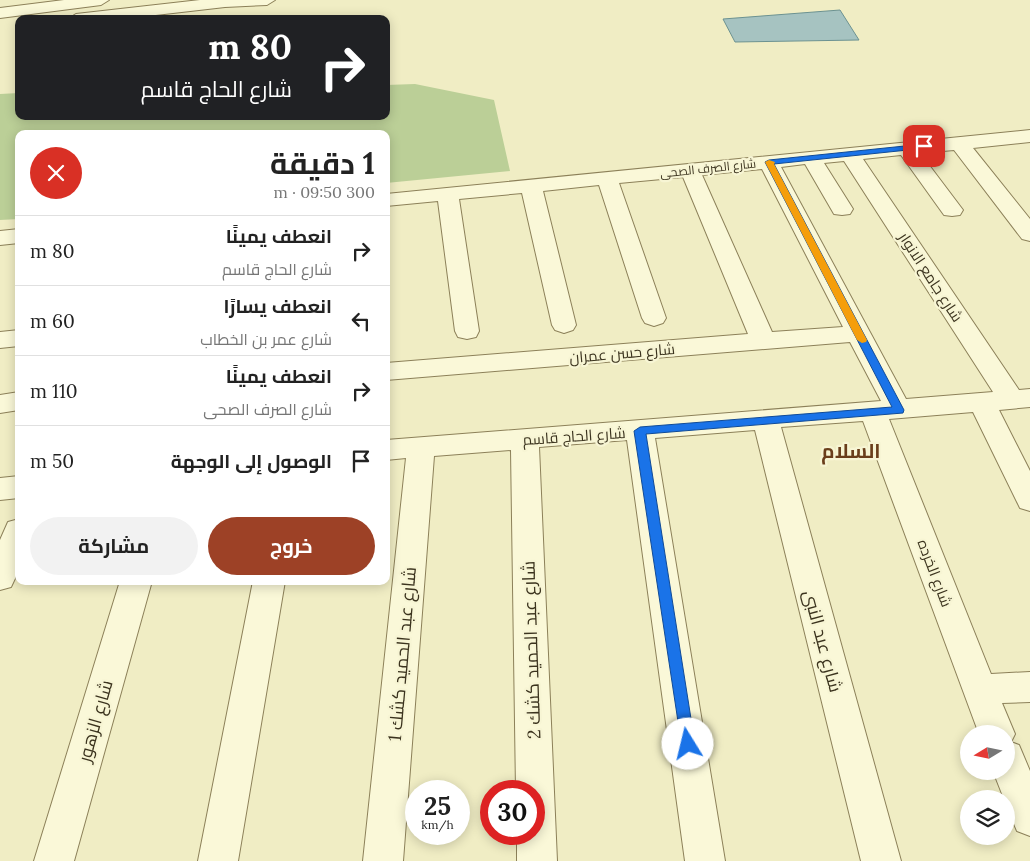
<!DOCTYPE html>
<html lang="ar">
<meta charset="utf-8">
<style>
:root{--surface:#fff;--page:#f2f2f2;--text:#222;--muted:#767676;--line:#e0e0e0;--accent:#9d4126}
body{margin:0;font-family:Lora,Cairo,serif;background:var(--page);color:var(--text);direction:rtl;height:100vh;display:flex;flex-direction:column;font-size:19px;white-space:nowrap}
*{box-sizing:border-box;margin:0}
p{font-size:16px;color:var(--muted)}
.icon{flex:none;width:28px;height:28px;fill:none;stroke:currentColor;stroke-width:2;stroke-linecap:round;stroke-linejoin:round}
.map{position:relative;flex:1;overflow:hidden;direction:ltr}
.drawer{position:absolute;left:15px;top:130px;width:375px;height:455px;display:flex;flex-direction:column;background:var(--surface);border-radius:10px;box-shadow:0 2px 12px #0003;direction:rtl}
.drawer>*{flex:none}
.top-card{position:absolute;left:15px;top:15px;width:375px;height:105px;border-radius:10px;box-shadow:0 2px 12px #0003;direction:rtl;background:#202124;color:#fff;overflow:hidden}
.needle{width:32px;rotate:260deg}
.fabs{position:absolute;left:960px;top:725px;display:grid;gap:10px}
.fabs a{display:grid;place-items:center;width:55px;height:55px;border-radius:50%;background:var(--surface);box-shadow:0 2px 12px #0003;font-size:25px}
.speed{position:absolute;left:405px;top:780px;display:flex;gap:10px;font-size:25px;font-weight:700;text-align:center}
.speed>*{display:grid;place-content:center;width:65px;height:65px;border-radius:50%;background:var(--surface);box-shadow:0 2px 12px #0003;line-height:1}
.speed small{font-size:12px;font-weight:400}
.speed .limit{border:8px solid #d22;background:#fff;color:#111}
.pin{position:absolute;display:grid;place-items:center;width:42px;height:42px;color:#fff;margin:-21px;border-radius:10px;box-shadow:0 2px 8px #0006}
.me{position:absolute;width:55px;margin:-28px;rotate:351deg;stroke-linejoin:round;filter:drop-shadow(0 0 4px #0008)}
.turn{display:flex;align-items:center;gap:18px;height:105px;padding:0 15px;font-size:22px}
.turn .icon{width:65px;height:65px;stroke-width:2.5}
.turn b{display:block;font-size:35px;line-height:42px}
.round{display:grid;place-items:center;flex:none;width:52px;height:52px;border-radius:26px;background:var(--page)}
.summary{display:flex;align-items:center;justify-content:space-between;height:85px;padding:0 15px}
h1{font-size:30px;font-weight:700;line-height:38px}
.cta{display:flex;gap:10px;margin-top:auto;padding:10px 15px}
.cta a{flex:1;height:58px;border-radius:30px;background:var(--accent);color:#fff;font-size:20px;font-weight:700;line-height:58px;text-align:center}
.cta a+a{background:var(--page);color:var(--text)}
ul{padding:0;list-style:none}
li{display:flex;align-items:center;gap:15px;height:70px;padding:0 15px;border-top:1px solid var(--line)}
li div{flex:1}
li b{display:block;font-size:19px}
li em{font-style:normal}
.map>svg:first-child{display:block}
.green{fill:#bbcf97}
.water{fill:#a6c3c1;stroke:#6c9291}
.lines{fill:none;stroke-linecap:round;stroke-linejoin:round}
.minor-casing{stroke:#8c8059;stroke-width:2}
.minor{fill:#faf8d8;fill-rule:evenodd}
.route{fill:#1a73e8;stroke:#114b97}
.slow{fill:#f59e0b}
.labels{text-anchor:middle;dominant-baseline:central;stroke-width:4.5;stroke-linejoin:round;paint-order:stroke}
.far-street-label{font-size:12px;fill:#3b331e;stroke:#f7f5d4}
.street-label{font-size:15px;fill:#3b331e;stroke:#f7f5d4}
.near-street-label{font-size:18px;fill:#3b331e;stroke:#f7f5d4}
.district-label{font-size:20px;font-weight:bold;fill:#6a3e1b;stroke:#f7f5d4}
</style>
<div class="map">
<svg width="1030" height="861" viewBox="0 0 1030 861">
<rect width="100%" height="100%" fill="#f0edc4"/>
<path class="green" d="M415 84 494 100 510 171 386 183V134H19V219L0 220V94L19 93V116H386V85Z"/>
<path class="water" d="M840 10 859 40 735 42 723 19Z"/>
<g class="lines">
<g class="minor-casing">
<path id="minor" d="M64 0H109L101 5 0 18V8Z
M200 0H275L267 5 225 7 121 19H68L76 14Z
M1030 130V142L973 148 1030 219V241L1022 239 954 150 920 153 963 210 960 215 952 216 944 215 901 155 863 159 1019 390 1030 389V407L999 410 1030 471V511L1020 508 973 412 889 419 991 674 1030 672V702L1002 703 1015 734 1011 742 1019 745 1030 771V836L1017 831 1006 805V799H1004L993 771H1006V734H979L863 421 781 427 901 861H861L755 430 655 438 725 861H685L627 440 539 447 557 861H517V834H534V791H516L511 450 434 456 403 861H363L406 458 386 460V440L881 401 850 342 386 380V363L748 334 683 177 619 183 666 318 663 323 654 326 645 323 642 318 599 185 543 191 576 325 573 330 564 333 555 330 552 325 522 193 459 199 479 331 476 337 467 339 458 337 455 331 438 201 386 206V194ZM844 161 993 392 906 399 781 167 805 164 834 214 842 215 850 214 853 209 824 163ZM762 169 843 327 772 332 702 175Z
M19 229V243L0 245V231Z
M19 330V346L0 348V332Z
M19 392V410L0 413V395Z
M19 476V498L0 500V478Z
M19 519V570L11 587 0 590V540L8 522Z
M120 581H152L74 861H34Z
M253 581H285L238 861H198Z"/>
</g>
<use href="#minor" class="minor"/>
</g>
<path class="route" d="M924 144 928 146 927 148 774 164 904 410 903 413 646 434 695 744 693 748 688 750 682 748 634 431 640 427 892 407 765 162 769 160Z"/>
<path class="slow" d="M769 160 775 162 774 164 867 340 866 342 862 343 857 340 765 162Z"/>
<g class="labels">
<g class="far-street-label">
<text transform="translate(708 168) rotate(-6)">شارع الصرف الصحى</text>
</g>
<g class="street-label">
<text transform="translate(931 277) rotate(57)">شارع جامع الانوار</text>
<text transform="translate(622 353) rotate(-5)">شارع حسن عمران</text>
<text transform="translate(574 436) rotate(-4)">شارع الحاج قاسم</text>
<text transform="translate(935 573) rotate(69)">شارع الخرده</text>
</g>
<g class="near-street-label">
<text transform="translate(823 641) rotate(75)">شارع عبد النبى</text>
<text transform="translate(531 650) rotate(-92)">شارع عبد الحميد كشك 2</text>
<text transform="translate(402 654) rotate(-85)">شارع عبد الحميد كشك 1</text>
<text transform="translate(95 721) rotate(-74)">شارع الزهور</text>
</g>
<g class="district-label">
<text x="851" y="450">السلام</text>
</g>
</g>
</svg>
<div class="fabs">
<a><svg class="needle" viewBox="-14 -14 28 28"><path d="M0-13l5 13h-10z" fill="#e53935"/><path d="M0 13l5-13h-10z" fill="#767676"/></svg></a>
<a><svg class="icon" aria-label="layers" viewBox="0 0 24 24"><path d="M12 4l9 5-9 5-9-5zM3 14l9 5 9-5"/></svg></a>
</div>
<div class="speed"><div>25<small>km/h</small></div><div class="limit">30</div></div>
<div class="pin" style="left:924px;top:146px;background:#d93025"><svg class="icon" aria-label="arrive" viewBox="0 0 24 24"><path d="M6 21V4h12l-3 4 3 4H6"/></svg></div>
<svg class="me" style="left:688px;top:744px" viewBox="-20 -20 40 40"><circle r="19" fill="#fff"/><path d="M0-13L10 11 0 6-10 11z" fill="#1a73e8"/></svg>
<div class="top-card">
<div class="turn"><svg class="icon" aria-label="right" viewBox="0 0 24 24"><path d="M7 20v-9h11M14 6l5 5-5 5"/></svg><div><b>80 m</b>شارع الحاج قاسم</div></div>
</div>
<section class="drawer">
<div class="summary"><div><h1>1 دقيقة</h1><p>300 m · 09:50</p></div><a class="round" style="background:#d93025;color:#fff"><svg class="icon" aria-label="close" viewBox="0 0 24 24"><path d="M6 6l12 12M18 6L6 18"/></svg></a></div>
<ul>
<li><svg class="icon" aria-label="right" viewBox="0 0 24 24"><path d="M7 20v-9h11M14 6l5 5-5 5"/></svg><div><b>انعطف يمينًا</b><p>شارع الحاج قاسم</p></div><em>80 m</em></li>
<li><svg class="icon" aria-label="left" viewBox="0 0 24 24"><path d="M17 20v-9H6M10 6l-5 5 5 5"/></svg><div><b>انعطف يسارًا</b><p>شارع عمر بن الخطاب</p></div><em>60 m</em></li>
<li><svg class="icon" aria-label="right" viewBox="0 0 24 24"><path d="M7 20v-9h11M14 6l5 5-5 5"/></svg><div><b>انعطف يمينًا</b><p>شارع الصرف الصحى</p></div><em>110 m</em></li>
<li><svg class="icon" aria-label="arrive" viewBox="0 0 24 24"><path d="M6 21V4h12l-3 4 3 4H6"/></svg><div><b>الوصول إلى الوجهة</b></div><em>50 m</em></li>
</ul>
<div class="cta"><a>خروج</a><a>مشاركة</a></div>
</section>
</div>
